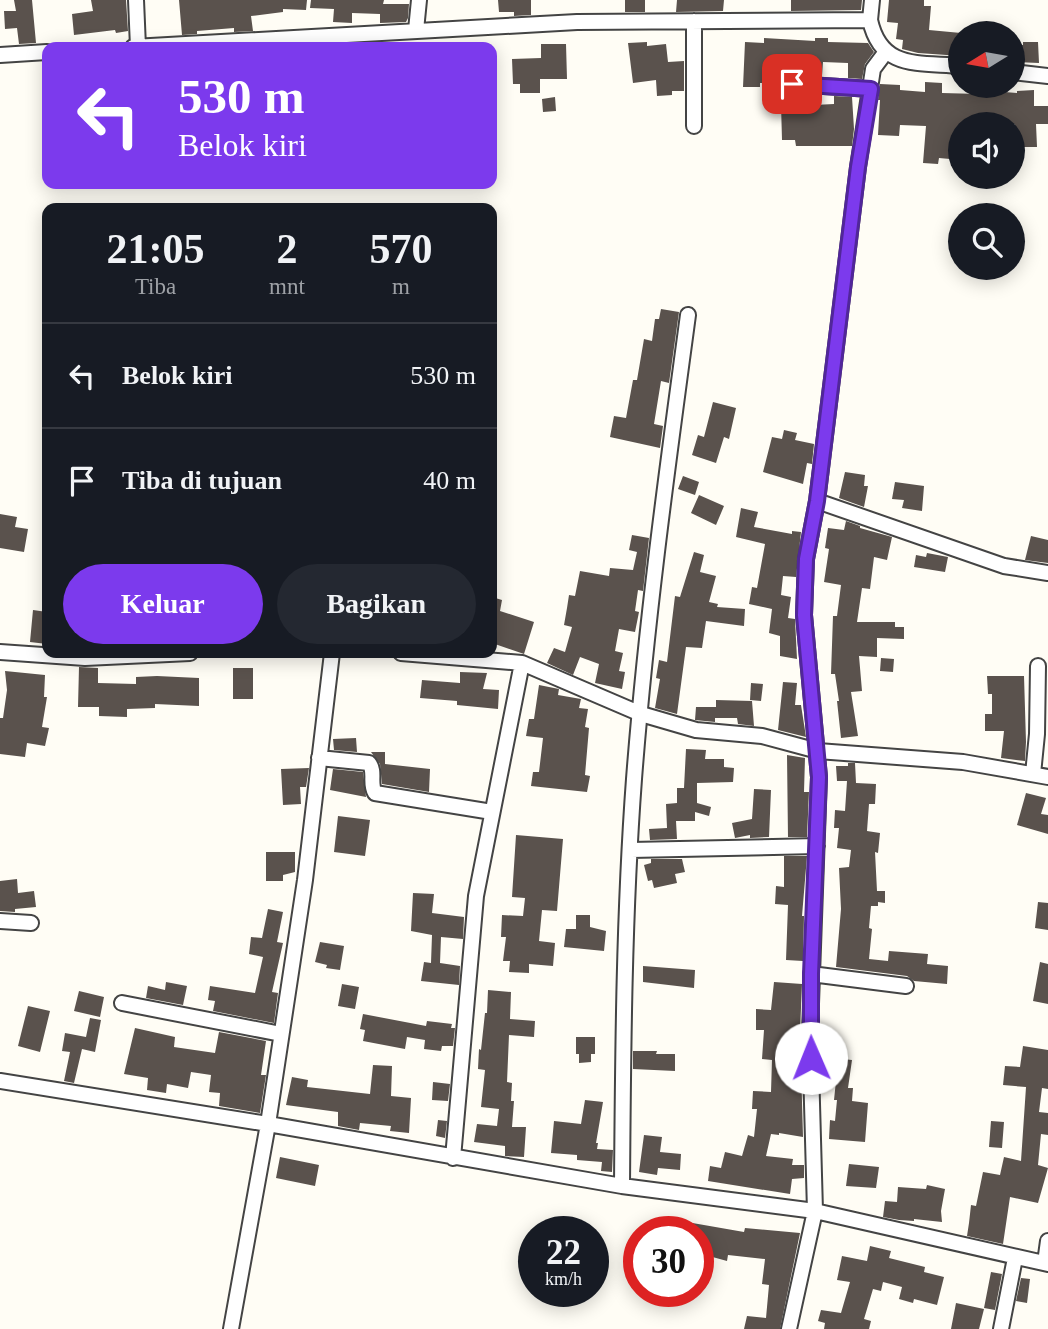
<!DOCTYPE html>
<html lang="id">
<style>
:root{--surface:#171b24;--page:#242831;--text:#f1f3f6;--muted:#9ea1a6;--line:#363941;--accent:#7c3aed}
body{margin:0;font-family:"Times New Roman",serif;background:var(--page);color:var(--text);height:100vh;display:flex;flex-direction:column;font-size:26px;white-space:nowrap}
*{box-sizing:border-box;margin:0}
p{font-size:23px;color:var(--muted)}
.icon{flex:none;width:38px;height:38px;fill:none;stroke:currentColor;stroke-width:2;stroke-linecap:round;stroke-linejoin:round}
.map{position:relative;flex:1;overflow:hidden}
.panel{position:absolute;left:42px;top:203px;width:455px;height:455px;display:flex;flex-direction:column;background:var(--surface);border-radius:14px;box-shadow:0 4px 18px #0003}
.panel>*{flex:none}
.guide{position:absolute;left:42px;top:42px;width:455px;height:147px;border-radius:14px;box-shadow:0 4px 18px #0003;background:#7c3aed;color:#fff;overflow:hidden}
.needle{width:46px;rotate:259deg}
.controls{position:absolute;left:948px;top:21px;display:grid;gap:14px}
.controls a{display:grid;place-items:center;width:77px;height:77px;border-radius:50%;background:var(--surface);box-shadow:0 4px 18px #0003;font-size:35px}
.speed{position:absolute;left:518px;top:1216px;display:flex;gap:14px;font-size:35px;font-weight:700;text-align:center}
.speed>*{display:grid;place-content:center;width:91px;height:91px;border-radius:50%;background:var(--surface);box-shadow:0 4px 18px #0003;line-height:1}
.speed small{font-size:18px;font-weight:400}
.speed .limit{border:10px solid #d22;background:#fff;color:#111}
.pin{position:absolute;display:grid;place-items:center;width:60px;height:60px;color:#fff;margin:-30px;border-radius:14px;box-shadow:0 4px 10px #0006}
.me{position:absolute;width:77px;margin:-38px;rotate:359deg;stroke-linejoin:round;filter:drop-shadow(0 0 5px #0008)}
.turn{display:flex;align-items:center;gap:24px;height:147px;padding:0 21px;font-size:32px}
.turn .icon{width:91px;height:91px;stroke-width:2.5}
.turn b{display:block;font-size:49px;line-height:60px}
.eta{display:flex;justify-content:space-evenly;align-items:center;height:119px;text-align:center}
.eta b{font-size:42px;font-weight:700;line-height:49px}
.action{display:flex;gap:14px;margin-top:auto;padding:14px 21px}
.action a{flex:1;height:80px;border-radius:42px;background:var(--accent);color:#fff;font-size:28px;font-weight:700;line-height:80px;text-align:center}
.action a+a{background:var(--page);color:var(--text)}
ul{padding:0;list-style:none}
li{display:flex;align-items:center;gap:21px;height:105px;padding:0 21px;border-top:2px solid var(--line)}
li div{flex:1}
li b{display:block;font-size:26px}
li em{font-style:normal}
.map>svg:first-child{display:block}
.building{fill:#5a524d}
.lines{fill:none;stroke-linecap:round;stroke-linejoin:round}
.minor-casing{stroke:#444;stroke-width:18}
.minor{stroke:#fff;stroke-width:14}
.route-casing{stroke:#51269a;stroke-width:18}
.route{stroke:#7c3aed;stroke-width:12}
</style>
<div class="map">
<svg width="1048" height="1329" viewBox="0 0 1048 1329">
<rect width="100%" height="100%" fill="#fffdf5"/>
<path class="building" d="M14 0H32L36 43 19 44 17 28 5 29 4 11H16Z
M91 0H126L128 31 116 33 115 30 74 35 72 14 93 11Z
M179 0H307L306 10 283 9V12L251 16 253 31 234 32V28L197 31V34L182 35Z
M311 0H384L383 4H409L408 18 406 22 380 23V14L352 13V23L333 22 334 9 310 8Z
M498 0H531V15L514 16V12H499Z
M625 0H645V12H625Z
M677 0H724L723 11 676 12Z
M791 0H862L861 10 791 11Z
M889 0H924V6H931L929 30 961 33V56L918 53 902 49 903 40 896 39 898 23 887 22Z
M764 38 815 41V38H828V42L868 43 874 52 865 64 862 79 848 78V63L823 62 822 76 792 74 784 78 782 83H760V87H743L745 42 764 43Z
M647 42V46L666 44 668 62 684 61V91H672V95L657 96 656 80 633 83 628 43Z
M1023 42H1038L1039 63 1013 62V45H1023Z
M541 44H566L567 79H540V93H520V84H513L512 59 541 58Z
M925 82 942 83V93L979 94V90L1017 93V91L1034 90V106H1048V124H1036L1037 147H1016L1015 124H961V160L939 158 938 164 923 163 926 126 900 125 899 136 878 135 880 100H878L880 84 900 85V90L925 92Z
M834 96 852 97 854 129 852 146H796L795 140H782L781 104H794V99L814 98V105L834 104Z
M555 97 556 111 543 112 542 99Z
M661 309 679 312 669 383 661 381 654 424 663 426 660 448 610 437 614 416 626 418 633 380H637L644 339 652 341 655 319H659Z
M713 402 736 408 729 439 724 437 716 463 692 455 698 435 704 437Z
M784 430 797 433 795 440 814 444 812 464 807 463 803 484 763 472 772 437 782 439Z
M845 472 865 475 864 486H868L864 507 839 498Z
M683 476 699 482 695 495 678 489Z
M895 482 924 486 922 511 902 508 904 500 892 499Z
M699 495 724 506 716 525 691 513Z
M741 508 758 512 754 527 792 534V531L801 532 796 577 783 576 781 595 791 597 788 618 795 619 797 659 780 656V636L769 633 772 609 749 604 752 587 757 588 765 544 736 537Z
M0 514 17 517 15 527 28 529 24 552 0 548Z
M846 521 860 526V528L892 537 887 560 874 557 870 589 862 588 857 622H895V627H904V639L877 638V657L859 656 862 691 851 692 858 736 841 738 837 701H839L835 674H831L833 616H837L841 585 824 582 829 549 825 548 828 528 844 530Z
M632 535 649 538 643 591 638 590 635 611 639 612 635 632 619 629 615 651 623 653 619 671 625 672 622 689 595 683 599 664 580 657 573 675 547 663 554 648 565 652 572 627 564 625 567 608 569 595 575 596 580 571 609 576 610 568 633 570 637 552 629 550Z
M1031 536 1048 540V563L1025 560Z
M694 552 704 555 700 572 716 576 709 602 718 604 717 607 745 609 744 626 706 621 702 648 686 647 677 714 655 708 660 679 656 678 659 660 667 662 675 596 680 597Z
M927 553 948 557 945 572 914 567 916 555 926 557Z
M492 597 502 600 500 611 534 622 524 654 492 643Z
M33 610 47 612V644L30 642Z
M881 658 894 659 893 672 880 671Z
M79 667 98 668V683L136 684V677L157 676 199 678V706L155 704V708L127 709V717L99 716V707H78Z
M233 668H253V699H233Z
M5 671 45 675 44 697H47L42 727 49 728 45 746 27 743 25 757 0 754V718H3L7 690Z
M460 672 487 673 483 689 499 690 498 709 457 705V701L420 698 422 680 460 683Z
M987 676H1024L1026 742 1025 761 1001 758 1004 731H985V714H992V694H988Z
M783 682 797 683 795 705H801L806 737 778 730Z
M751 683 763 684 761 701 750 700Z
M539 685 559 689 558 695 581 699 579 708 588 709 585 727 589 728 585 775 590 776 587 792 531 786 533 772H539L543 738 526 736 529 719H534Z
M716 700 752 701 754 726 738 724 737 718H715V722L695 720 696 707H716Z
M356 738 357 752 334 750 333 739Z
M686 749 706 750 705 759H724V767L734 768 733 782 697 783V803L711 807 709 816 695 812V821H676L677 839 650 840 649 829 667 828 666 804 677 803V788H684Z
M371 752H385V764L430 769 429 792 382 784 380 764Z
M787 755 805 758 804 792H809L807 837H788Z
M848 763H855L856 783 876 784 875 804H869L867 831 880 833 878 853 875 852 877 891H885V903L878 902V906H871L869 928 872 929 869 959 888 961 889 951 928 954 927 964 948 966 947 984 914 981 907 976 836 967 841 909 839 868 849 867 851 850 837 848 839 828H834L835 810 845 811 847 781H837L836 766H848Z
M309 768 306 787H300L301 804 283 805 281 769Z
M333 769 363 772 366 797 330 790Z
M754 789 771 790 769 837 750 838V835L735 838 732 823 752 819Z
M1026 793 1046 798 1041 814 1048 815V834L1017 825Z
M338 816 370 820 365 856 334 852Z
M516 835 563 839 557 911 542 910 539 941 555 943 553 966 529 964V973L509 972 510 961H503L506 937H501L502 915 523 916 525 898 512 897Z
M266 852H295V872L283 875V881H266Z
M784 856H807L802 916H804L803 961 786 960 788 905 775 904 776 886 784 887Z
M651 859H682L685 872 675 874 677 883 654 888 652 880 648 881 644 865 651 863Z
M17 879 18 893 34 891 36 907 15 909V912L0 911V881Z
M413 893 434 894 432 913 464 917 463 939 441 937 440 963 460 966 459 985 421 981 424 962 431 963 432 935 411 931Z
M1038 902 1048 903V930L1035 928Z
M268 909 283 912 277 942 283 943 272 992 278 993 274 1023 213 1011 215 1001 208 1000 210 986 255 993 263 957 249 954 251 937 262 938Z
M576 915H590V927L606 931 604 951 564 947 566 929H576Z
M320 942 344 946 340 970 326 968 327 965 315 962Z
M1040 962 1048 964V1004L1033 1001Z
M643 966 695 970 694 988 643 982Z
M166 982 187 986 183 1005 146 998 148 986 165 990Z
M774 982 802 984 800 1032 803 1137 779 1133V1135L771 1134 766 1156 793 1159 792 1165H804V1178L792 1179 790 1194 708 1181 710 1166 721 1168 725 1152 742 1156 748 1135 754 1137 757 1109H752L753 1091 771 1092 772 1060 762 1059 764 1030H756V1009L771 1010Z
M342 984 359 987 355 1009 338 1006Z
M488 990 511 992 510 1019 535 1021 534 1037 509 1035 507 1082 512 1083 511 1101H514L512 1127H526L524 1157 505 1156V1146L474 1142 477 1124 497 1126 499 1109 481 1107 485 1070 478 1069 479 1049 481 1050 485 1013H487Z
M79 991 104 997 100 1017 74 1011Z
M28 1006 50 1011 40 1052 18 1046Z
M363 1014 426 1026 427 1021 452 1024 451 1028H455L453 1046H442L441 1051 424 1049 425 1040 407 1037 405 1049 363 1041 365 1030 360 1029Z
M90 1018 101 1020 95 1052 82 1049 74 1083 64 1081 70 1052 62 1051 65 1033 86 1037Z
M135 1028 175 1037 174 1047 215 1053 219 1032 266 1041 261 1075H266L260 1113 219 1106 220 1093 209 1092 211 1075 191 1072 188 1088 167 1084 166 1093 147 1090 148 1078 124 1074Z
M576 1037H595V1054H591V1062L579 1063V1054H576Z
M1023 1046 1048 1050V1089L1042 1088 1039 1112 1048 1113V1135L1041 1134 1038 1165 1048 1168 1038 1203 1010 1197 1003 1244 967 1236 969 1223 971 1205 976 1206 983 1172 1000 1175 1004 1157 1021 1161 1026 1087 1003 1085 1005 1066 1020 1067Z
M633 1051H657L656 1054H675V1071L633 1069Z
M832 1058 852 1060 848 1088H853L852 1101 868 1103 865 1142 829 1139 830 1120 835 1121 837 1100H834L837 1071 831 1070Z
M373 1065 392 1066 391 1096 411 1098 409 1133 390 1131 391 1126 360 1123 359 1130 338 1126V1112L286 1105 292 1077 308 1080 307 1087 370 1094Z
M433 1082 450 1084 448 1101 432 1100Z
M585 1100 603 1102 596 1143H598L597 1149 613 1150 612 1172 601 1171 602 1162 577 1160V1155L551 1153 554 1121 581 1124Z
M438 1120 447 1121 445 1138 436 1136Z
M991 1121 1004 1122 1002 1148 989 1147Z
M644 1135 662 1137 660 1152 681 1154 680 1170 658 1168 657 1175 639 1172Z
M280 1157 319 1165 315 1186 276 1178Z
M849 1164 879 1167 876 1188 846 1186Z
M927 1185 945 1189 941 1211 942 1222 914 1219V1221L899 1220 883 1217 885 1201 897 1202 898 1187 926 1189Z
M681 1221 744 1232 745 1228 800 1233 780 1329H744L747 1316 766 1318 769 1285 762 1284 765 1259 728 1255 727 1261 698 1253 699 1232H679Z
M870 1246 891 1251 889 1258 925 1267 924 1272 944 1277 937 1305 914 1299 913 1303 899 1299 902 1287 883 1282 881 1291 873 1289 864 1319 871 1321 869 1329H824L825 1323 818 1321 821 1310 841 1313 850 1282 837 1280 842 1256 867 1261Z
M991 1272 1002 1274 995 1310 984 1308Z
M1021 1278 1030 1279 1027 1303 1016 1301Z
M956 1303 984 1309 979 1329H951Z"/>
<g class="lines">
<g class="minor-casing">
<path id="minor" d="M136 0 138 47
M870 20 872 0
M694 21V126
M416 30 419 0
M133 47 577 22 870 20C881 70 918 62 961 66
M0 55 47 52
M1013 72 1048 76
M792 84 871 89
M817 501 1004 566 1048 573
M0 652 85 658 190 653
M401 653 522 663 641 714 696 730 762 736 818 751 963 762 1048 777
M319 758 369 763C376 772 369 783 375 793L492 812
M1033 774 1037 734 1038 666
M631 850 817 846
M0 921 31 923
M811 974 906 986
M122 1003 281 1034
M0 1081 268 1124 622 1186 815 1211 1048 1264
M453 1158 476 896 522 663
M622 1186C623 1050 624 914 634 779 646 623 667 470 688 315
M1045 1263 1048 1241
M231 1329 268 1124 305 880 332 653
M789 1329 815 1211 810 1032 819 777 804 615 806 559 817 501 858 167 873 69 885 53
M1001 1329 1015 1258"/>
</g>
<use href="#minor" class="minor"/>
</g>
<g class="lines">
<g class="route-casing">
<path id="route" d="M792 84 871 89 858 167 817 501 806 559 804 615 819 777 811 974V1058"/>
</g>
<use href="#route" class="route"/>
</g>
</svg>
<div class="controls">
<a><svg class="needle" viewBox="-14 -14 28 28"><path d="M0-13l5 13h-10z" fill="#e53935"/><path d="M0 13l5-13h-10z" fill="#9ea1a6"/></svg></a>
<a><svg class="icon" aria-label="sound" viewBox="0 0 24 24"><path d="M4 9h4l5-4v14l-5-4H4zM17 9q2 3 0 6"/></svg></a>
<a><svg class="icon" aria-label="search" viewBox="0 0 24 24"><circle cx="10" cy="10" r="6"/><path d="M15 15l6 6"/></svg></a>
</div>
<div class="speed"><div>22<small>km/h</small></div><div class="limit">30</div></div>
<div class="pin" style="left:792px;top:84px;background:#d93025"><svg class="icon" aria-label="arrive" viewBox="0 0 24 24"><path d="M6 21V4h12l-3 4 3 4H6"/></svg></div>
<svg class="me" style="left:811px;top:1058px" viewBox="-20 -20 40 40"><circle r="19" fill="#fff"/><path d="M0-13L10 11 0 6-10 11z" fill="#7c3aed"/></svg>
<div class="guide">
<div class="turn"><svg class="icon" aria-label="left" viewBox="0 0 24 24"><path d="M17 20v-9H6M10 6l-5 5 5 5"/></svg><div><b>530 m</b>Belok kiri</div></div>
</div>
<section class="panel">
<div class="eta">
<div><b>21:05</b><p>Tiba</p></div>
<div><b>2</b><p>mnt</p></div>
<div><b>570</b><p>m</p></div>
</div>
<ul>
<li><svg class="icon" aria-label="left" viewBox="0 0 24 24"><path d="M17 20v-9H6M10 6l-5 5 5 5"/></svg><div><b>Belok kiri</b></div><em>530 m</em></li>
<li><svg class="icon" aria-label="arrive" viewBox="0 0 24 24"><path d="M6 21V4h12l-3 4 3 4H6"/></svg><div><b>Tiba di tujuan</b></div><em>40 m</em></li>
</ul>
<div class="action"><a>Keluar</a><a>Bagikan</a></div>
</section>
</div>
